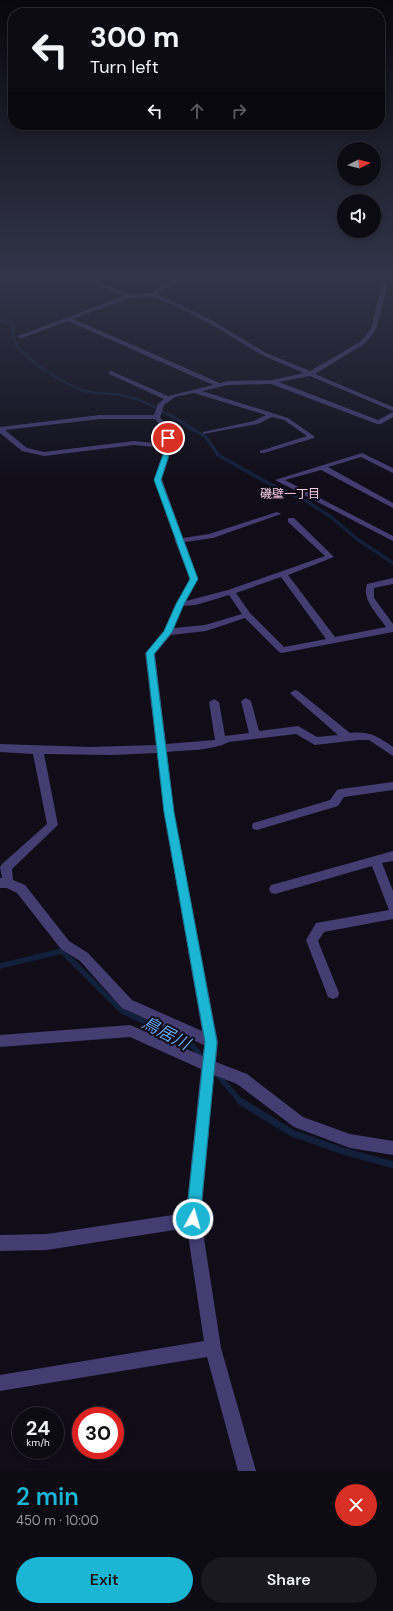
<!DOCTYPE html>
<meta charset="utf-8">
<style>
:root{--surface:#0c0a13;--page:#1a1821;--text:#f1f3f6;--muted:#9a9aa0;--line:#2c2b33;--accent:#1cb5d4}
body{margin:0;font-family:"DM Sans","Noto Sans JP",sans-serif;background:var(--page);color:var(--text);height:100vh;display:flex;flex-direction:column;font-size:15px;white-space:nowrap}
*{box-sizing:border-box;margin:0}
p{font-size:13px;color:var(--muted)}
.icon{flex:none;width:22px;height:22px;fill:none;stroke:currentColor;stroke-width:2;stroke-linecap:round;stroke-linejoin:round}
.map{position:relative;height:1471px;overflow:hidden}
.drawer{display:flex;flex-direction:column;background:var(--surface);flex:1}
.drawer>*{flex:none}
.banner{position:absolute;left:8px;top:8px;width:377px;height:122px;border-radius:16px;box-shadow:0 2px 6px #0003,0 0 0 1px var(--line);background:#0c0a13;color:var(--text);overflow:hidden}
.needle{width:26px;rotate:84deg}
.tools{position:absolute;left:337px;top:142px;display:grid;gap:8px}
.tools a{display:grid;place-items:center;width:44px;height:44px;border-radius:50%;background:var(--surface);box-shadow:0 2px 6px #0003,0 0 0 1px var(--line);font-size:20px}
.speed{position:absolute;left:12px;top:1407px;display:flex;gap:8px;font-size:20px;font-weight:700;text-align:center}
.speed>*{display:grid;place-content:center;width:52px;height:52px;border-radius:50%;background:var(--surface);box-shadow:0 2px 6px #0003,0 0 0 1px var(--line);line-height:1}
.speed small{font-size:10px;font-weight:400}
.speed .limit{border:6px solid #d22;background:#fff;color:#111}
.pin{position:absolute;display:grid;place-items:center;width:34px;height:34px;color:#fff;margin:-17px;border:2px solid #fff;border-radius:50%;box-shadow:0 1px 4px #0007}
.me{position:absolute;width:44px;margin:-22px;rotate:6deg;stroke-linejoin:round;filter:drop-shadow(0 0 3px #0008)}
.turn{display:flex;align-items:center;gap:14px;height:84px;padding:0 16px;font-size:18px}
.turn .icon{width:52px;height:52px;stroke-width:2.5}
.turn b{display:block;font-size:28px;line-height:34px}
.lanes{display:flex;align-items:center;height:38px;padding:0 16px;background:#0003;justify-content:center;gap:20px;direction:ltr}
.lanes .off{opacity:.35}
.round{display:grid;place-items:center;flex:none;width:42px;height:42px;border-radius:21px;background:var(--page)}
.headline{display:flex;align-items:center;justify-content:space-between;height:68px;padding:0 16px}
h1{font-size:24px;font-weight:600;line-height:30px;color:var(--accent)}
.button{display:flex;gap:8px;margin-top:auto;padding:8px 16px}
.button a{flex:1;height:46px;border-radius:24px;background:var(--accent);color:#111;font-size:16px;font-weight:600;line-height:46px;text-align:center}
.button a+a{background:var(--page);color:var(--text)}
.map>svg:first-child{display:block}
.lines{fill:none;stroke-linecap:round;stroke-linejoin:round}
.stream-far3{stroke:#13203c;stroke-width:2.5}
.stream-far2{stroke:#13203c;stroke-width:3.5}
.stream-far1{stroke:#13203c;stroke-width:5.5}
.stream{stroke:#13203c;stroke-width:7}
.street{fill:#433d72;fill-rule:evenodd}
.route{fill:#1cb5d4;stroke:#12768a}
.labels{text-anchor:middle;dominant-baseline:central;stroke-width:4;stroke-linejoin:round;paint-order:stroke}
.far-neighbourhood-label{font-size:12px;fill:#f8cde6;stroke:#100d19}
.near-water-label{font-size:17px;font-style:italic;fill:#67a5eb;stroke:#100d19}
</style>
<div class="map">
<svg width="393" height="1471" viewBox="0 0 393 1471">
<rect width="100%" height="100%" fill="#100d19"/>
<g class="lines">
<path class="stream-far3" d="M0 320C19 324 10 329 15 342 18 351 38 365 46 371 58 378 71 387 84 391 96 394 109 393 121 395 138 398 154 406 169 415"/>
<path class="stream-far2" d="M168 414 206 437 218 455 266 482 306 501 331 517 357 539 393 563"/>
<path class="stream-far1" d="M0 966 62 951 122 1011 189 1042 203 1058
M216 1073 241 1102"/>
<path class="stream" d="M240 1101 292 1133 343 1151 393 1165"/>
<path class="street" d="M0 278H5L0 281Z
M80 278H88L130 294 152 293C160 284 178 278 191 278L161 290 157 294 213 321 266 353 310 371 360 342 371 329 381 288 380 278H386L387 288 376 330 364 344 315 374 393 407V411L310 376 279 382 378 420 393 412V417L381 424H377L271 384 228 385 202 391 288 418 314 436V438L264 453H260V451L307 436 284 420 272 417 258 424 203 434V432L254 421 266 415 194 393 175 397 164 405 160 417 169 429 172 446 162 479 183 538 209 534 277 512 281 514 213 538 185 542 198 579 186 601 228 590 325 556 288 522V518H294L334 557 288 575 335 637 386 627C378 615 361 599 367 584L393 578V584L374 588V598L393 624V632L282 653 279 652 245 618 206 631 171 635 155 654 166 744 215 740 209 702 214 699 219 702 225 736 249 733 241 701 246 698 251 701 259 731 298 726 317 737 338 735 292 695 290 693 295 690 298 691 350 733C370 731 377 736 393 747V756L369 740H358L315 745 296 734 229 742C211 751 188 750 167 752L174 812 218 1042 216 1062 247 1074 303 1117 350 1134 393 1141V1155L350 1148 294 1127 237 1084 214 1075 201 1219 221 1348 256 1471H238L207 1357 0 1391V1375L204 1341 187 1228 47 1250 0 1251V1235L47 1234 186 1213 201 1069 130 1037 0 1047V1035L130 1025 203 1056 204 1045 122 1008 80 961 61 949 17 893 7 888H0V878H2L0 867 2 864 47 824 33 754 0 752V744L90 747 156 745 145 653 164 631 176 604 190 579 175 541 176 540 154 479 165 448 134 445 44 456 22 451 0 433V427L100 415H154L158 404 164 399 109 374V372L111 371 168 396 213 385 68 321 22 338H18V336L124 296ZM153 297 176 306 209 323 262 355 304 373 272 380 228 381 220 383 73 319 130 298ZM100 419H155L163 429 165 444 134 441 44 452 27 448 5 430ZM281 577 326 639 284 647 250 613 236 593ZM229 595 242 614 205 625 174 628 183 606 196 605ZM157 753 164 812 202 1031 132 1000 88 953 69 941 25 885 13 880 12 869 58 825 44 754 112 755Z
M362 453 393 468V473L361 457 328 467 393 503V508L321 470 285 480 393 536V541L275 480Z
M393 782V790L344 797 338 806 257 830 253 829 252 826 253 823 257 822 330 800 337 790 341 789Z
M393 851V861L382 863 393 891V919L324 932 318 941 339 993 338 997 333 999 328 997 306 940 316 923 389 910 372 866 275 894 271 893 269 889 271 885 275 884Z"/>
</g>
<linearGradient id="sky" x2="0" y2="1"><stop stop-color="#09070e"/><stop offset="0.57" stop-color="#313549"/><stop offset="1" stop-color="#313549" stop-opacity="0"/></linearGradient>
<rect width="393" height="484" fill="url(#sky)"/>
<path class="route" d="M165 436 171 438 172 446 161 480 198 579 184 604 172 632 154 654 174 812 217 1042 200 1219 198 1223 193 1225 188 1223 186 1219 205 1042 164 812 146 653 164 631 176 604 190 579 154 480 166 446Z"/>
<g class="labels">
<g class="far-neighbourhood-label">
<text x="290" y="494">磯壁一丁目</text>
</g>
<g class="near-water-label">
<text transform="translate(166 1033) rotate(28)">鳥居川</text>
</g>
</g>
</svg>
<div class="tools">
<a><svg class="needle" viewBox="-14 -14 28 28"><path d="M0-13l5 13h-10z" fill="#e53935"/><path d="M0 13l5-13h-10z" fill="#9a9aa0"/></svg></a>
<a><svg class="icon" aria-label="sound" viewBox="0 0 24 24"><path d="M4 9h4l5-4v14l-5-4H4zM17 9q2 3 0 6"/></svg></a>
</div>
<div class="speed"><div>24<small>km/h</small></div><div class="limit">30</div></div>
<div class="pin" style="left:168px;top:438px;background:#d93025"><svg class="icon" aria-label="arrive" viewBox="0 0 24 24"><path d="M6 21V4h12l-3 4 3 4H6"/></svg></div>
<svg class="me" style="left:193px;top:1219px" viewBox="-20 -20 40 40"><circle r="17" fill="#1cb5d4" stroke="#fff" stroke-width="3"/><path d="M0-11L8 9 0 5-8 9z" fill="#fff"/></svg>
<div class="banner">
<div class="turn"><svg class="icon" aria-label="left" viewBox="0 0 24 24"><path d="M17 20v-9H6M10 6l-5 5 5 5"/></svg><div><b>300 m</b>Turn left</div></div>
<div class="lanes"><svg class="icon" aria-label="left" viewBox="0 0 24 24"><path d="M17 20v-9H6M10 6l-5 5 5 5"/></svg><svg class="icon off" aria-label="ahead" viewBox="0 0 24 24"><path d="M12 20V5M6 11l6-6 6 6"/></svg><svg class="icon off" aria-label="right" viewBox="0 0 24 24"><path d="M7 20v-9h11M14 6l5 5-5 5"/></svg></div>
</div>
</div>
<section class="drawer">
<div class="headline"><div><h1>2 min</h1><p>450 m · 10:00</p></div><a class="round" style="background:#d93025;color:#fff"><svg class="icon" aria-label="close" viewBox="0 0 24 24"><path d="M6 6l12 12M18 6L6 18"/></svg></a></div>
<div class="button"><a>Exit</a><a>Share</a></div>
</section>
